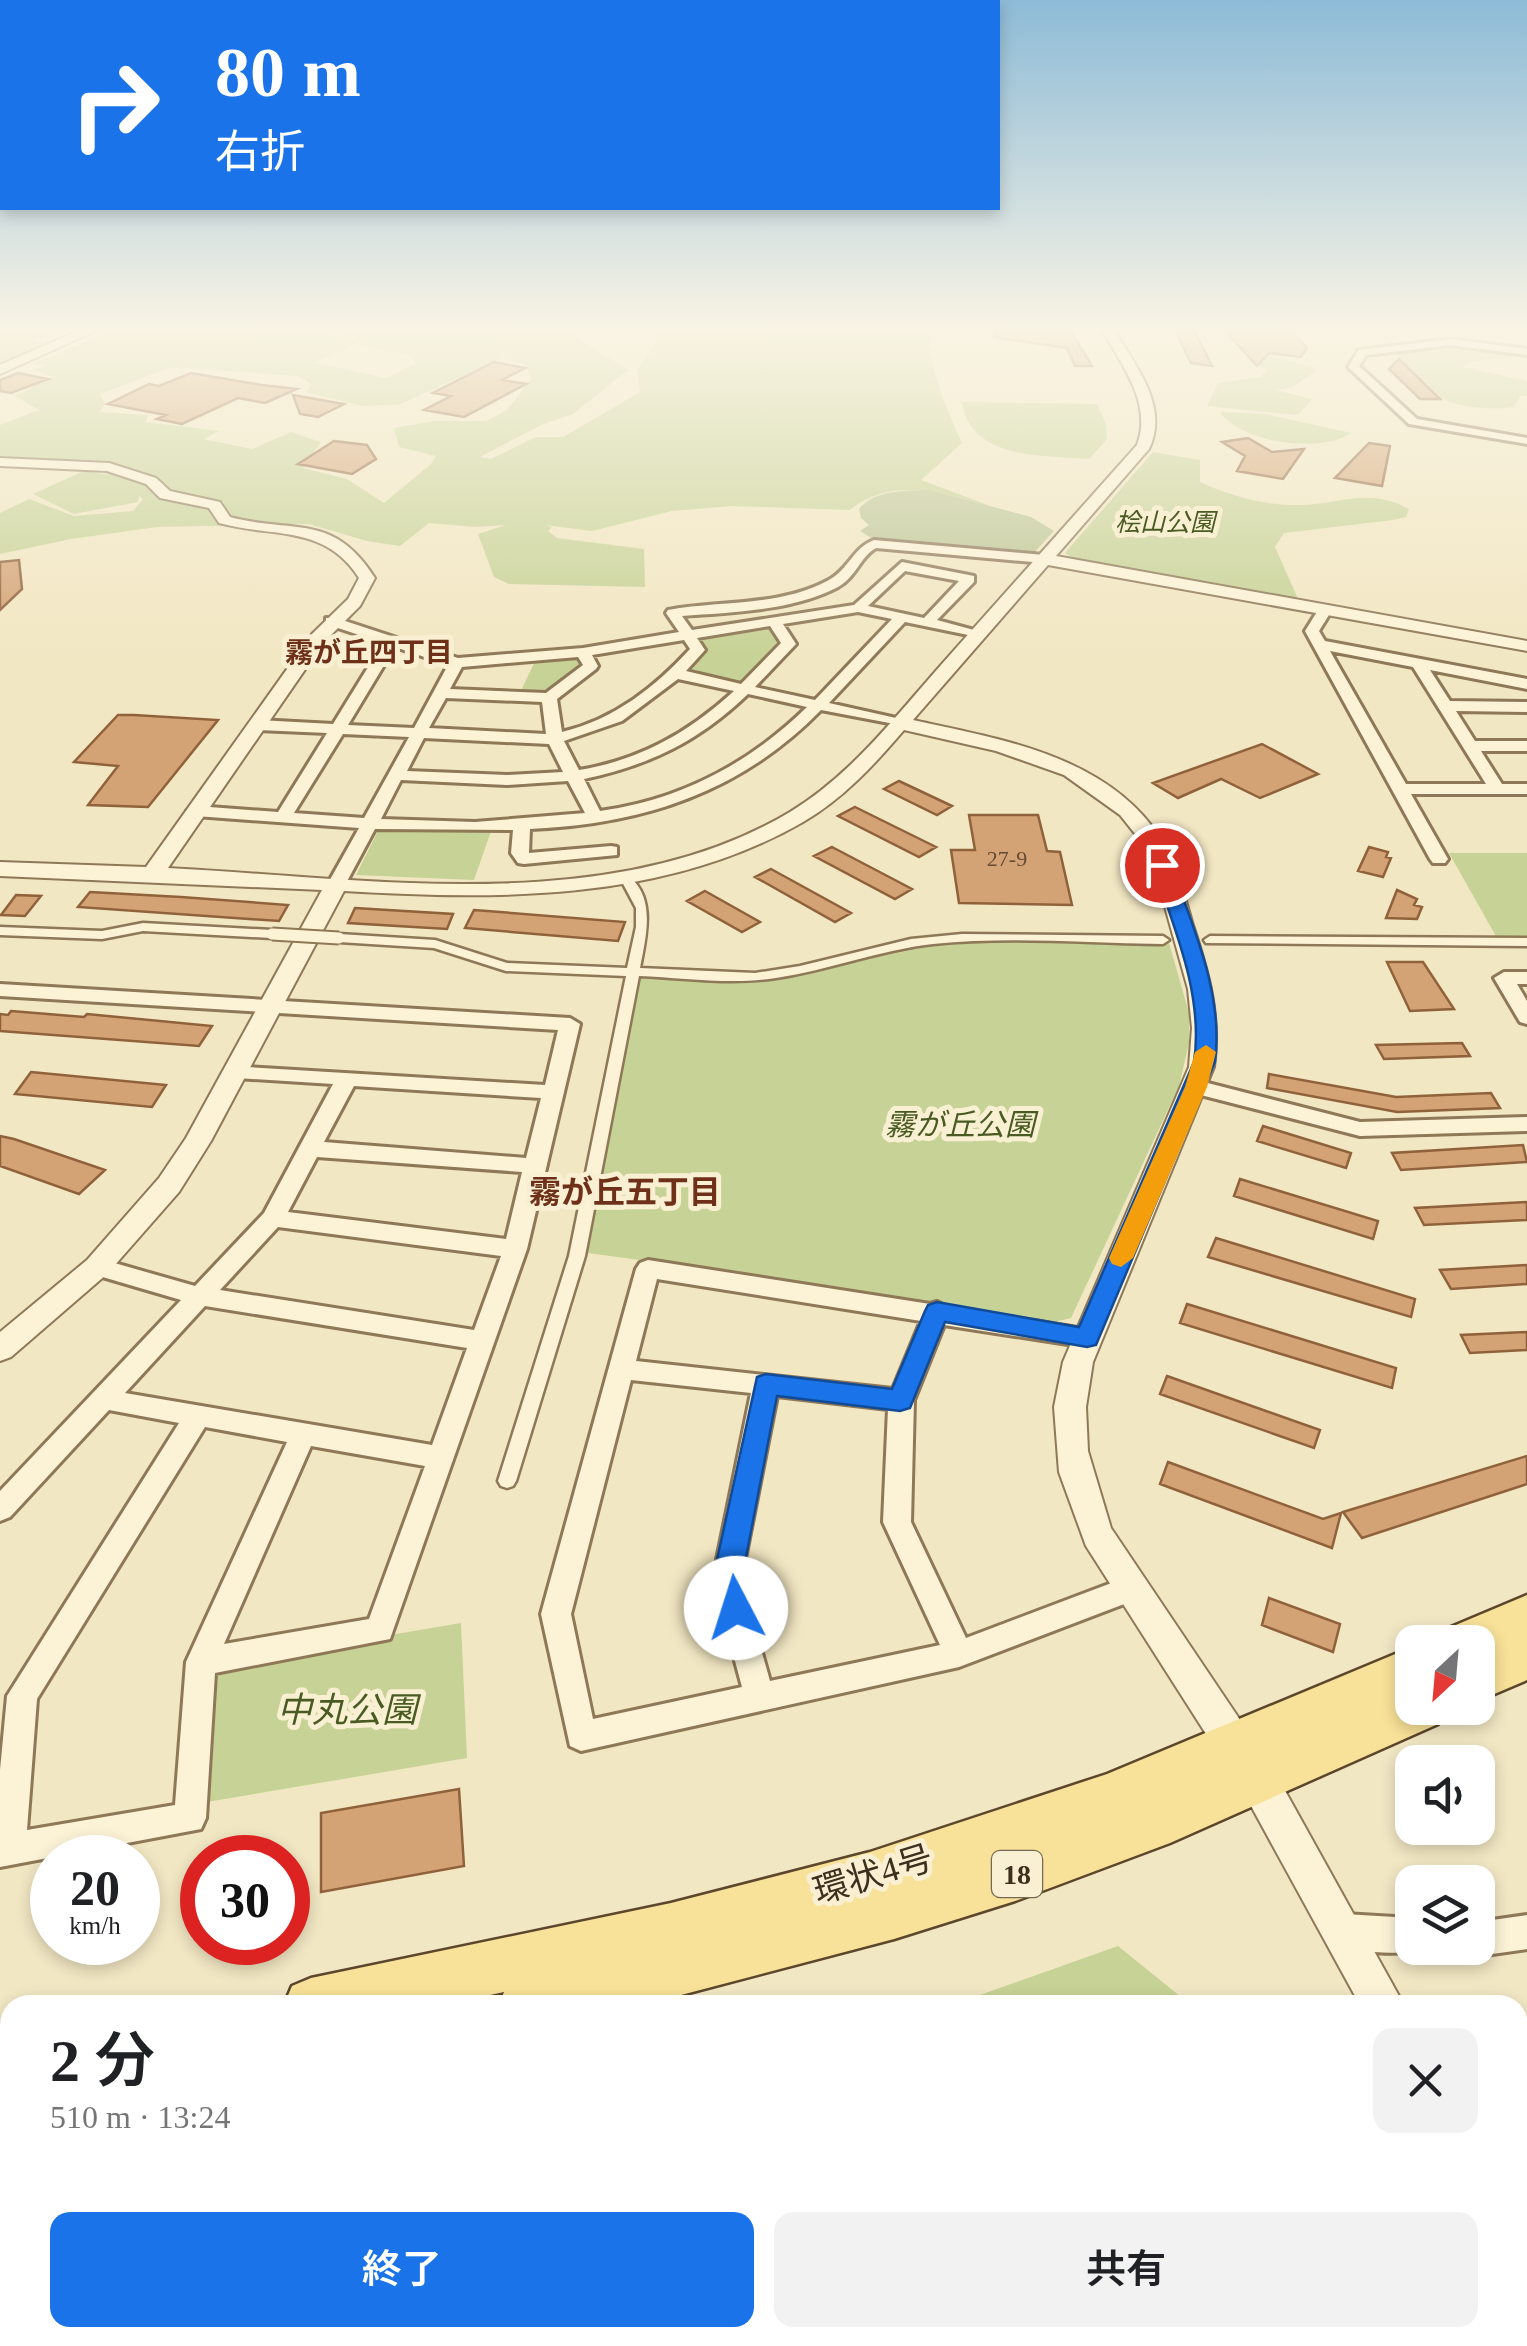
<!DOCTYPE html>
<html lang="ja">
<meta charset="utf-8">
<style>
:root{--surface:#fff;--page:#f2f2f2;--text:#202124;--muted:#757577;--accent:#1a73e8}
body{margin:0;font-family:"Times New Roman","Noto Sans JP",serif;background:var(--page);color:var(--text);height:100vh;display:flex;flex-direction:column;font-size:38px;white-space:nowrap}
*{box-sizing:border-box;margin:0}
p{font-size:32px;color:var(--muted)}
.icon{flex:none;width:55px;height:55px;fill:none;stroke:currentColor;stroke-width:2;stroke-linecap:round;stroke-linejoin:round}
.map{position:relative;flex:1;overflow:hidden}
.drawer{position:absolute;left:0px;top:1995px;width:1528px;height:352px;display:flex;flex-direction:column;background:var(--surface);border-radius:30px 30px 0 0;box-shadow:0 5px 15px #0003}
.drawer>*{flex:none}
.guide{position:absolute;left:0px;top:0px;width:1000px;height:210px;box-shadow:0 5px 15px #0003;background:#1a73e8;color:#fff;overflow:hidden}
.needle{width:65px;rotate:206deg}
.buttons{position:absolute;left:1395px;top:1625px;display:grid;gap:20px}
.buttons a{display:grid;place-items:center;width:100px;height:100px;border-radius:20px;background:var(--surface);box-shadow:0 5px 15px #0003;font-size:50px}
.speed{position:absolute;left:30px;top:1835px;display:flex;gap:20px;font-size:50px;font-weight:700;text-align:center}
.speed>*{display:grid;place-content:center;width:130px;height:130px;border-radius:50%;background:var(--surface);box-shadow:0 5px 15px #0003;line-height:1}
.speed small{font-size:25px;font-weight:400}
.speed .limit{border:15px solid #d22;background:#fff;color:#111}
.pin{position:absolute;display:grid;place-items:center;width:85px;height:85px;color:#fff;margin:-42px;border:5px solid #fff;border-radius:50%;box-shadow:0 2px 10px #0007}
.me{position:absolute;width:110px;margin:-55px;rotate:355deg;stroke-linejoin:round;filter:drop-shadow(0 0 8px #0008)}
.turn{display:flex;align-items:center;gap:35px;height:210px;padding:0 50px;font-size:45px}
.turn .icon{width:130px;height:130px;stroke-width:2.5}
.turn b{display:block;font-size:70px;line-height:85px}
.round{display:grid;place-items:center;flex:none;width:105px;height:105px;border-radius:20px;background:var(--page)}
.overview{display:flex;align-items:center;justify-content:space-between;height:170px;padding:0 50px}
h1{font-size:60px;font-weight:600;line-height:75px}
.button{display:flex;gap:20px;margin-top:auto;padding:20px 50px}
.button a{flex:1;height:115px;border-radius:20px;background:var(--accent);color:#fff;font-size:40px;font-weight:600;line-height:115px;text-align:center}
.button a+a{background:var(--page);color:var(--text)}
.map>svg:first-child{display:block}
.green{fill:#c7d296;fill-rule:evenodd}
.cemetery{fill:#bdc695}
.building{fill:#d4a375;stroke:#90623b;stroke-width:2.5}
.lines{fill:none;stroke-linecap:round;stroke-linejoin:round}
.pedestrian-casing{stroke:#8e7858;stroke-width:5}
.minor-casing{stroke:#8e7858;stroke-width:6}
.tertiary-casing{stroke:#8e7858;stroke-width:4}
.primary-casing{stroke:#5c462c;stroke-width:5}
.pedestrian{fill:#fcf3d7;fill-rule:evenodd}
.minor{fill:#fcf3d7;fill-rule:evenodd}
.tertiary{fill:#fcf3d7;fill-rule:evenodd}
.primary{fill:#f8e198;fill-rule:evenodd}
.pedestrian-bridge-casing{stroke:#8e7858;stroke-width:15;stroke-linecap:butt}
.pedestrian-bridge{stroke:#fcf3d7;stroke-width:11}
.route{fill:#1a73e8;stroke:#114b97;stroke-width:2.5}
.slow{fill:#f59e0b}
.labels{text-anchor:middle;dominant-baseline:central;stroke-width:10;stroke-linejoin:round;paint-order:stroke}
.far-number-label{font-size:22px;fill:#634c33}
.far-park-label{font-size:25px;font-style:italic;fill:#495b22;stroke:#f9f0d3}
.far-neighbourhood-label{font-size:28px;font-weight:bold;fill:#6e3018;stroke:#f9f0d3}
.shield{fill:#f9f0d3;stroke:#756954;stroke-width:2.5}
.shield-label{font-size:28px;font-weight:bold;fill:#3d2f1d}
.park-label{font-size:30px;font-style:italic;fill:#495b22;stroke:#f9f0d3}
.neighbourhood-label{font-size:32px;font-weight:bold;fill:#6e3018;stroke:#f9f0d3}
.near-park-label{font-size:35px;font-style:italic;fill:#495b22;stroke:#f9f0d3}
.near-street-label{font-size:35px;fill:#3d2f1d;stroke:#f9f0d3}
</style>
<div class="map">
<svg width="1527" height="2346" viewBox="0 0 1527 2346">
<rect width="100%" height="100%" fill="#f2e7c3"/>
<path class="green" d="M0 328H79L34 339 57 351 0 374Z
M119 328H292L362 340 320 328H598L575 337 628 370 573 414 543 424 480 457 491 459 536 437H563L640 392 637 370 657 341 649 328H929C928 369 946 406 962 443L921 480 993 507C946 494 892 475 850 510L731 506 672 511 592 531 545 525 552 527 548 531 557 538 644 549 645 587 509 584 494 577 478 534 506 525 475 527 429 523 400 546 367 541 309 524 157 527 71 539 0 554V513L29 499 74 516 133 511 143 499 139 496 138 502 74 514 33 494 84 471 110 475 97 470 0 467V425L39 410 15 396 53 377 34 370 47 365 32 364ZM362 341 359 346 411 355 415 363 386 378 314 363ZM503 358 525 364 531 379 507 410 486 421H435L394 428 399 447 436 456 431 464 384 503 347 479 303 468 321 442 291 432 252 449 204 439 219 431 146 422 148 415 99 412 105 404 100 394 171 367 297 376 312 384 306 392 363 406 398 405Z
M1449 345 1523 353C1504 361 1479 356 1462 367L1527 381V396H1520L1514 407C1497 410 1456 408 1443 398 1423 383 1411 363 1388 351Z
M1262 355 1314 367 1315 372 1292 387 1276 390 1312 399 1298 415 1207 406 1218 383 1260 377 1267 370 1250 361Z
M962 402 1097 404 1106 424 1107 439 1089 459C1043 455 970 460 962 402Z
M1220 412 1266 414 1351 433C1321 454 1241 443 1220 412Z
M1153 452 1200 460V482C1231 496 1266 506 1301 505 1342 504 1368 487 1409 509L1406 517 1393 520 1284 533 1275 547 1299 601 1074 559 1065 553Z
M768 624 783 644 741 686 681 673 696 636Z
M577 659 581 667 544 695 520 693 535 661Z
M380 827 491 831 474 880 356 875Z
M1449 853H1527V939L1497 938Z
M958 941 1169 943 1189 1013V1043L1179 1086 1071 1318 1050 1323 831 1286 588 1253 637 975 758 980Z
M461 1623 467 1758 207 1802 208 1666Z
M1118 1946 1191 2005H952Z
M1527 2261V2346H917L929 2338H1518V2271Z
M504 2338H689L703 2346H501Z"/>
<path class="cemetery" d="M930 490 1031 517 1054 531 1031 556 878 542 860 531 869 525 861 518 859 509C875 489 906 491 930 490Z"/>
<path class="building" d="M995 328H1069L1092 366H1075L1067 348 994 337Z
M1174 328H1193L1212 366 1191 363Z
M1292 332 1307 348 1301 357 1269 353 1257 366 1227 333Z
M1399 359 1440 399H1420L1389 369Z
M494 362 525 368 502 380 526 384 464 417 424 410 451 396 433 393Z
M18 373 48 379 11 393 0 391V380Z
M191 373 262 385 297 389 265 403 238 398 182 424 157 419 166 415 108 404 149 384 159 386Z
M293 395 344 404 318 417 300 414Z
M1248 438 1272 452 1304 449 1283 479 1237 471 1245 456 1222 442Z
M334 441 367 445 376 459 352 474 298 464Z
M1369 443 1390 446 1382 486 1335 478Z
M19 560 22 589 0 610V562Z
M118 715H134L218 720 148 807 88 805 118 766 74 762Z
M1262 744 1318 774 1260 798 1221 779 1178 798 1153 783Z
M899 781 952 806 937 815 884 789Z
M855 807 936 847 919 857 838 816Z
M969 815H1038L1047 851 1060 852 1072 905 959 903 951 850H975Z
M832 847 912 889 895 899 814 856Z
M1369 847 1388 852 1386 857 1391 858 1383 877 1358 871Z
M771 869 851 913 835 922 755 877Z
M1397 890 1417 899 1414 905 1422 907 1417 919 1386 918Z
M705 891 760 922 742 932 687 901Z
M90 892 181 897 288 905 279 921 78 907Z
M16 895 41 896 25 916 1 915Z
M355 908 453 914 447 929 348 923Z
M474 910 625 922 618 941 465 928Z
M1387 962H1423L1454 1009 1410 1011Z
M11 1011 84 1017 87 1014 212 1026 199 1046 0 1031V1014L8 1015Z
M1462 1043 1470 1056 1384 1059 1376 1045Z
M31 1072 166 1085 152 1107 15 1094Z
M1269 1074 1396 1097 1491 1093 1500 1108 1397 1112 1267 1088Z
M1263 1126 1351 1153 1346 1168 1257 1141Z
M0 1136 14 1139 105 1170 79 1194 0 1166Z
M1523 1145 1527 1162 1401 1170 1392 1153Z
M1240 1179 1378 1221 1373 1239 1234 1196Z
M1527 1202V1220L1424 1225 1415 1208Z
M1216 1238 1415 1299 1411 1317 1208 1257Z
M1527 1265V1284L1451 1289 1440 1270Z
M1187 1304 1396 1368 1392 1388 1180 1323Z
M1527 1332V1350L1470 1353 1461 1335Z
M1167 1376 1320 1430 1314 1448 1160 1394Z
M1527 1456V1484L1362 1538 1343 1512Z
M1168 1462 1323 1519 1341 1513 1332 1548 1160 1484Z
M1269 1598 1340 1624 1333 1652 1262 1625Z
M459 1789 464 1866 321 1892V1813Z"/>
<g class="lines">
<g class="pedestrian-casing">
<path id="pedestrian" d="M626 874C657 896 646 936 640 968L755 973 800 966 911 939 962 934 1163 936 1169 940 1163 944C1087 943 1009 936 933 944 880 950 829 970 776 978 732 985 684 978 639 976L585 1256 516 1481 513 1486 507 1488 501 1486 498 1481 569 1256 626 976 506 971 434 948 339 942 333 938 339 934 435 940 507 963 627 968 636 927V908L620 878Z
M143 923 272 930 278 934 272 938 143 931 102 939 0 935V927L102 931Z
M1210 936 1527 938V946L1206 943 1204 940Z"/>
</g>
<g class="minor-casing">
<path id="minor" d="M1451 339 1527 349V355L1451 345 1366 355 1359 366 1417 419 1527 438V444L1409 424 1348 367 1359 350Z
M874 540 1044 555 1051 559 1044 563 876 548C860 557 856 577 838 587 792 611 733 612 682 616L692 630 854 605 902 562 974 576V582L937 620 985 633 978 637 905 622 829 703 905 720V726L821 710C741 792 644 824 530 829L529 853 611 846 617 847V855L524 864 518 863 511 853 513 830 375 829 345 885 336 890 327 885 359 828 196 816 187 811 196 806 278 812 327 733 258 730 250 725 258 720 333 724 383 643 326 624V618H336L458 658 583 648 679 632 666 613 668 610C721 600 780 607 829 580 849 569 853 548 874 540ZM905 571 959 581 924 618 868 606ZM858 612 892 619 815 700 755 687 796 644 783 624ZM770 626 781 643 741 684 686 671 705 650 697 638ZM684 640 690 649C655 687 615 719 562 732L557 699 596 669 598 666 592 655ZM395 647 448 665 414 728 348 725ZM578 657 583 665 546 693 450 689 462 667ZM678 679 734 691C688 733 640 760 579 770L564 741 622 721ZM748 694 807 707C750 763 680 800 600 811L584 779C650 765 699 741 748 694ZM446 698 542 702 546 734 429 728ZM343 734 409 737 364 818 294 813ZM424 738 549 744 563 772 507 775 407 771ZM401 780 507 785 568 781 585 813 475 822 381 819Z
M1325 606 1332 610 1319 631 1325 641 1527 679V689L1430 670 1450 701 1527 702V712L1456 711 1475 741H1527V751H1481L1502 784H1527V794H1411L1448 859 1445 863H1433L1430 859 1305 631 1320 607ZM1330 651 1413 667 1486 784H1406Z
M1504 972H1527V984H1517L1527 1001V1024L1520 1022 1494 978Z
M0 984 570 1018 580 1024 527 1249 390 1639 215 1673 206 1818 201 1829 0 1867V1770L7 1696 179 1423 109 1410 10 1517 0 1521V1491L181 1300 89 1273 85 1267 89 1261 97 1258 195 1286 264 1213 333 1084 236 1078 226 1071 229 1066 545 1085 558 1030 0 996ZM354 1086 541 1098 526 1158 324 1142ZM317 1157 522 1172 506 1239 288 1212ZM278 1227 501 1256 474 1330 220 1290ZM205 1306 467 1348 432 1445 125 1393ZM205 1427 287 1442 186 1662 175 1805 27 1830 37 1699ZM311 1446 425 1466 369 1619 224 1644Z
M1196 1080 1360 1122 1527 1117V1131L1360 1136 1189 1092 1185 1087 1189 1082Z
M648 1260 930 1304 937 1302 947 1307 1096 1331 1099 1338 1096 1345 1087 1347 944 1325 914 1400 911 1522 966 1638 1130 1576 1140 1580 1144 1589 1140 1598 959 1667 581 1751 570 1746 541 1614 636 1269 640 1263ZM657 1279 921 1321 893 1389 636 1361ZM631 1380 751 1393 713 1579 742 1687 593 1719 571 1614ZM777 1396 888 1409 883 1522 940 1645 770 1681 741 1579Z
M1344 1914 1412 1918V1948H1423C1400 1957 1355 1952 1332 1943L1327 1931 1332 1919Z
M1527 1915V1949L1478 1956 1466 1951 1465 1948H1478V1922Z
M1527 2172V2211L1518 2215V2176Z
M84 2338H160L157 2346H81Z
M201 2338H246L249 2346H204Z
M293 2338H337L334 2346H290Z
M1361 2338H1401L1398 2346H1358Z"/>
</g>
<g class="tertiary-casing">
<path id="tertiary" d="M85 328H102L0 374V365Z
M1101 328H1113C1134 364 1170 406 1149 449L1056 556 1527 641V651L1048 565 913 720C1001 739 1108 756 1161 839 1178 865 1184 896 1193 925 1209 973 1221 1016 1214 1067L1093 1362 1086 1407 1088 1451 1111 1528 1273 1769 1404 2005H1360L1245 1795 1086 1546 1059 1472 1054 1407 1063 1362 1189 1067 1192 1028 1188 989 1155 871 1140 840 1120 815 1064 775 996 751 904 730C875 764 843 799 803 822 664 902 500 900 344 891L211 1141 179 1192 107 1274 11 1357 0 1361V1332L87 1260 159 1178 186 1138 322 890 0 876V862L146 867 312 634 348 599 359 578C325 524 273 538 219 523L209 508 160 498 146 484 107 471 0 466V458L109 463 156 478 170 491 220 502 230 517C295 534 333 512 375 578L360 606 324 642 168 868C366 878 612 919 790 812 851 775 895 717 941 665 1007 591 1072 518 1137 445 1153 403 1121 364 1101 328Z
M1518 2235 1527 2239V2301L1518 2297Z"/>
</g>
<g class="primary-casing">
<path id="primary" d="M1527 1595V1680L1478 1701V1642H1444L1451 1627Z
M1412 1647V1708H1445L1438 1724 1170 1843 1015 1901 894 1939 643 2005H499L504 1992 443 2005H284L292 1986 311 1978 671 1903 870 1852 1107 1774Z
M10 2039V2143L0 2145V2042Z"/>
</g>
<use href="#pedestrian" class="pedestrian"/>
<use href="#minor" class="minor"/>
<use href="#tertiary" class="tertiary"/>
<use href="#primary" class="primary"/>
<g class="pedestrian-bridge-casing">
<path id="pedestrian-bridge" d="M272 934 339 938"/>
</g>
<use href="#pedestrian-bridge" class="pedestrian-bridge"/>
</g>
<linearGradient id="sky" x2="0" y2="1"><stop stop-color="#8dbbd7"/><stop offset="0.5" stop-color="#f9f4e4"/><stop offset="1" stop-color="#f9f4e4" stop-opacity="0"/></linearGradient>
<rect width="1527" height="657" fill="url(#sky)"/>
<path class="route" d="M1162 860 1171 865C1193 927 1224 995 1215 1062L1096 1345 1087 1347 945 1322 910 1408 900 1411 777 1396 742 1578 750 1608 746 1618 736 1621 725 1618 713 1578 757 1377 766 1374 892 1389 925 1311 928 1305 937 1302 1079 1327 1194 1062C1204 995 1174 928 1153 865Z"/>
<path class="slow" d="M1206 1045 1216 1052 1207 1087 1133 1258 1121 1267 1112 1264 1109 1258 1185 1087 1195 1052Z"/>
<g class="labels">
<g class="far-number-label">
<text x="1007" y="858">27-9</text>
</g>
<g class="far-park-label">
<text x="1165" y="522">桧山公園</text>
</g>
<g class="far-neighbourhood-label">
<text x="369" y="652">霧が丘四丁目</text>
</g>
<rect class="shield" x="992" y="1851" width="50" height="46" rx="8"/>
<g class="shield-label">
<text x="1017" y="1874">18</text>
</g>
<g class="park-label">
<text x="960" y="1124">霧が丘公園</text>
</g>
<g class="neighbourhood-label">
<text x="625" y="1192">霧が丘五丁目</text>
</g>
<g class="near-park-label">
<text x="347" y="1710">中丸公園</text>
</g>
<g class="near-street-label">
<text transform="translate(873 1875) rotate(-17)">環状4号</text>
</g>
</g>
</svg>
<div class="buttons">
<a><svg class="needle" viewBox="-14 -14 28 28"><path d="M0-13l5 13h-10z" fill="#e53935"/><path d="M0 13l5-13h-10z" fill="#757577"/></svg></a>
<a><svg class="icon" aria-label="sound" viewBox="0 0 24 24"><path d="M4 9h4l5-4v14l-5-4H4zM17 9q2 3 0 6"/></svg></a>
<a><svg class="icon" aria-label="layers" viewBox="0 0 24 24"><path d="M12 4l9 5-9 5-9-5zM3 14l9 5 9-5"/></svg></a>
</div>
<div class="speed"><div>20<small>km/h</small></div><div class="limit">30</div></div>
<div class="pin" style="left:1162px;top:865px;background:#d93025"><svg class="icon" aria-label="arrive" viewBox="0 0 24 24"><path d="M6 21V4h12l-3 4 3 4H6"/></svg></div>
<svg class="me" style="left:736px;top:1608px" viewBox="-20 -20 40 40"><circle r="19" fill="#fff"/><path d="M0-13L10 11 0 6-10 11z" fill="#1a73e8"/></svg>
<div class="guide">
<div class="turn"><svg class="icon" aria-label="right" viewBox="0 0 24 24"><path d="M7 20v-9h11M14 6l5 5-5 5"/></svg><div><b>80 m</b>右折</div></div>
</div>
<section class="drawer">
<div class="overview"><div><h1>2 分</h1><p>510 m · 13:24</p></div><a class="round"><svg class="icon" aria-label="close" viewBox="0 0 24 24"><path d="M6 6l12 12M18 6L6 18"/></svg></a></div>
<div class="button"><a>終了</a><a>共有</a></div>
</section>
</div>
